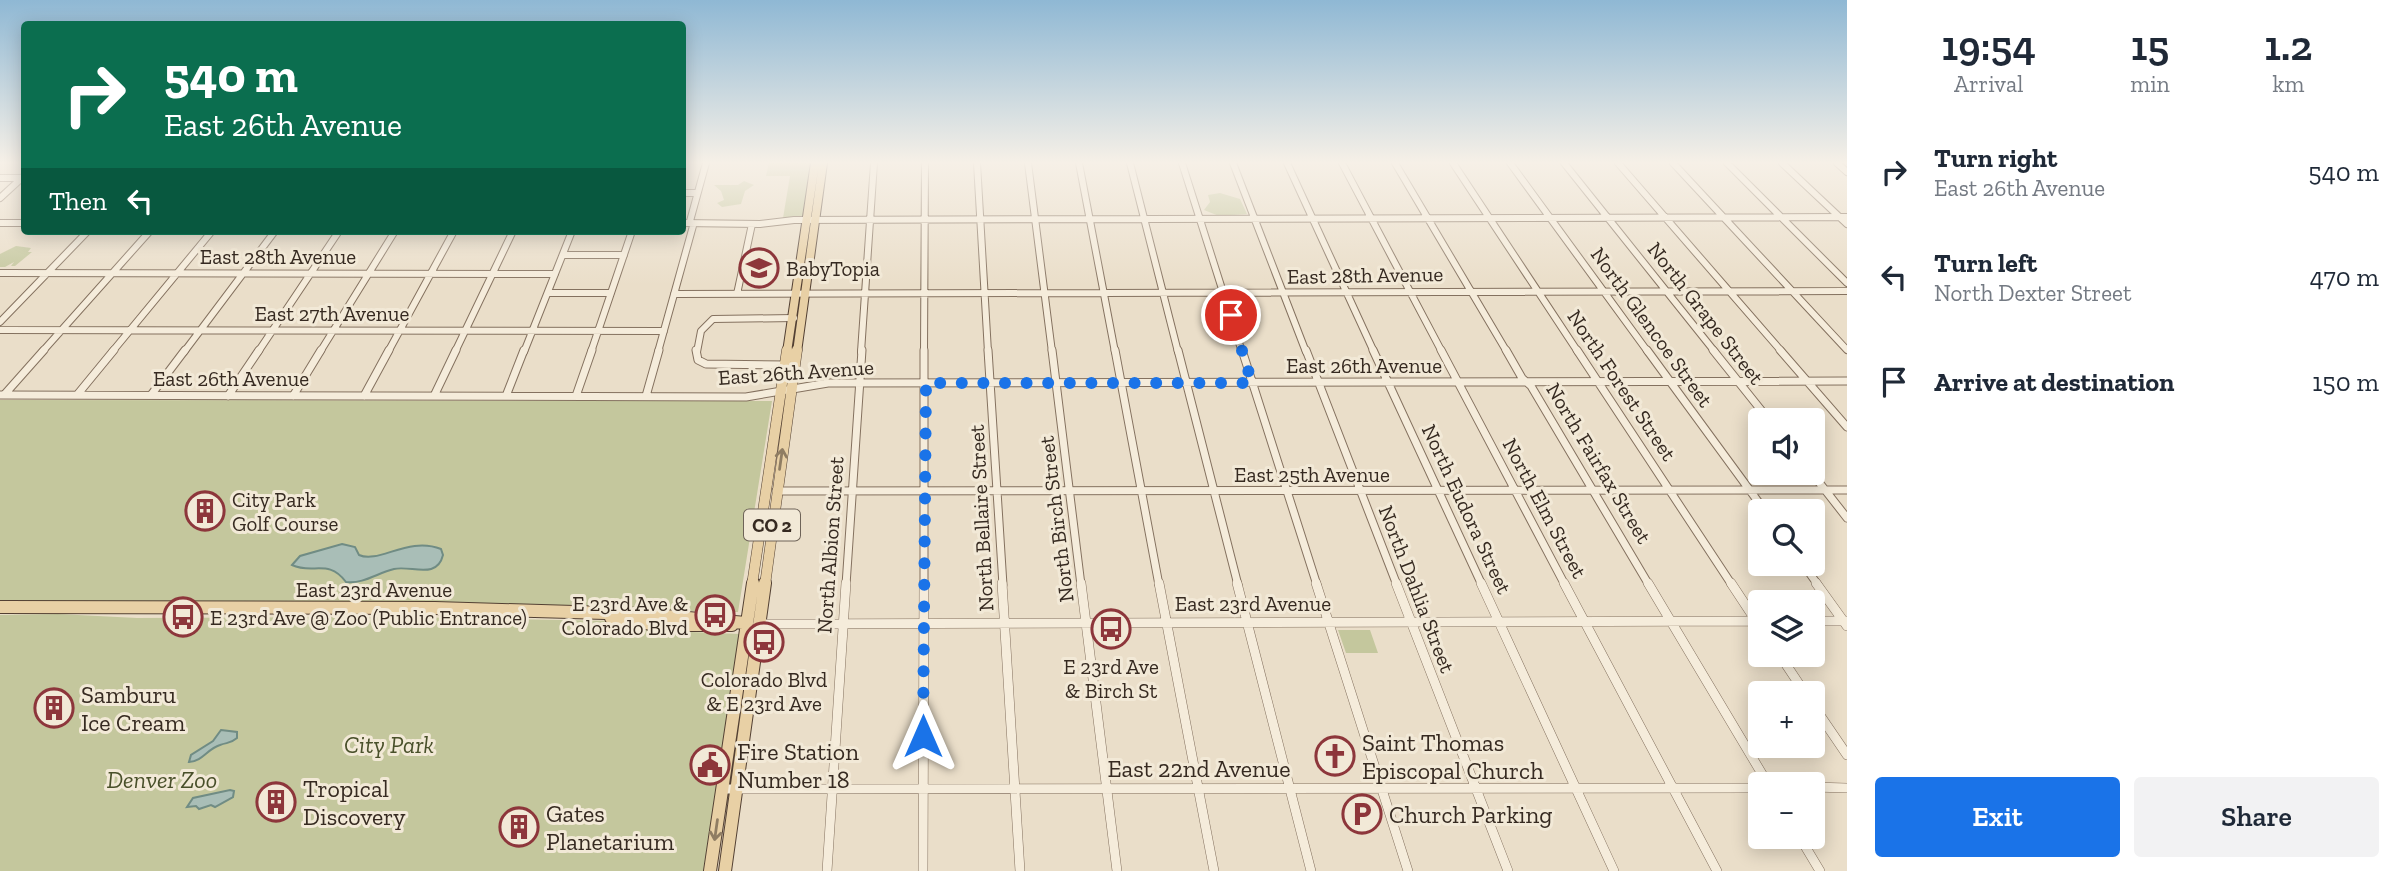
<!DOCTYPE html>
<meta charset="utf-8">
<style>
:root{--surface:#fff;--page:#f2f2f3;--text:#1f2937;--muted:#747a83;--accent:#1a73e8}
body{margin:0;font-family:"Zilla Slab",serif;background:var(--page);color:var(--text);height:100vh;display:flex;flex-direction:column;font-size:26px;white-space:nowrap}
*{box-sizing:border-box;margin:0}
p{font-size:23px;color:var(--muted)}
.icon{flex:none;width:38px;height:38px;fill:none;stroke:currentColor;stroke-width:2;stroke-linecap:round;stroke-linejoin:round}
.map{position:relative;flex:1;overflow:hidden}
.details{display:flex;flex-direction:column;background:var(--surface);width:560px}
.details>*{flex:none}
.top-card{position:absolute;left:21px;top:21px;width:665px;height:214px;border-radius:7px;box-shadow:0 4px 18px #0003;background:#0b6e4f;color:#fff;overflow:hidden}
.tools{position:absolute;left:1748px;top:408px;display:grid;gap:14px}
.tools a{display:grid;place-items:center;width:77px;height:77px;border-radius:7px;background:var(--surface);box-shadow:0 4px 18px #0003;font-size:35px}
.pin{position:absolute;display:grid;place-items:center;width:60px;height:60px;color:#fff;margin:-30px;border:4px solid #fff;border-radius:50%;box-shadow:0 2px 7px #0007}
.me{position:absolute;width:77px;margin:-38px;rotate:0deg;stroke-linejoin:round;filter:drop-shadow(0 0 5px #0008)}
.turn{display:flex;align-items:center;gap:24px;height:147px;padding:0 28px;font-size:32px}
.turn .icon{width:91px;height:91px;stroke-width:2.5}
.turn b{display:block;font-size:49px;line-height:60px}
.then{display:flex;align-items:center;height:66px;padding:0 28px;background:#0003;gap:14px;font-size:26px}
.eta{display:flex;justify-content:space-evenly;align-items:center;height:119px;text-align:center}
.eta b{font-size:42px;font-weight:600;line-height:49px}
.cta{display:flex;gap:14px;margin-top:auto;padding:14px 28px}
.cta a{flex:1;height:80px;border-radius:7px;background:var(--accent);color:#fff;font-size:28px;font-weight:600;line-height:80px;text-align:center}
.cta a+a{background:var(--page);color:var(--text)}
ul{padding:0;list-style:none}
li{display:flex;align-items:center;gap:21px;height:105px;padding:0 28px}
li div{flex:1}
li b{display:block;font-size:26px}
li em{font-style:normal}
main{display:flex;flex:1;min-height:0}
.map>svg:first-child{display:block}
.green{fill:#c4c79d}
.water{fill:#a9beb7;stroke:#708c84;stroke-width:2}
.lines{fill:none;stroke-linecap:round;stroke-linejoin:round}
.minor-far2-casing{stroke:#84715f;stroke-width:8}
.minor-far1-casing{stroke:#84715f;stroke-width:9}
.minor-casing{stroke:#84715f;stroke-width:10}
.major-far2-casing{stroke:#534033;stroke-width:10}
.major-far1-casing{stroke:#534033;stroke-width:11}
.major-casing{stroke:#534033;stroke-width:14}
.minor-far2{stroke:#f5ecdb;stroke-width:6}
.minor-far1{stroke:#f5ecdb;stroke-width:7}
.minor{stroke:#f5ecdb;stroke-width:9}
.major-far2{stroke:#e8d0a5;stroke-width:8}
.major-far1{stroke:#e8d0a5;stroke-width:10}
.major{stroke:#e8d0a5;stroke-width:12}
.oneway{stroke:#8f7d63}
.route{stroke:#1a73e8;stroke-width:12;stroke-dasharray:0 21.6}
.labels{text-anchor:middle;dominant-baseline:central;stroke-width:6;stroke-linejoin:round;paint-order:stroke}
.shield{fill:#f2e9d7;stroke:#6e6358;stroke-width:2}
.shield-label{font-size:19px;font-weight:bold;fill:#362a21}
.street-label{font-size:21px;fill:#362a21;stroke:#f2e9d7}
.poi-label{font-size:21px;fill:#362a21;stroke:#f2e9d7;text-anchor:start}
.near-poi-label{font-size:24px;fill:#362a21;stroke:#f2e9d7;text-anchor:start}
.near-park-label{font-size:24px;font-style:italic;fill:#49502a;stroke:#f2e9d7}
.near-street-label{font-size:24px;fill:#362a21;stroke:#f2e9d7}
</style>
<main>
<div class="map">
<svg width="1847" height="871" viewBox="0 0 1847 871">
<rect width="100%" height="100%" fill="#eadec9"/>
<path class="green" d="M769 163H811L803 217 783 218 790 176H766Z
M744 181 754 185 745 191 741 204 722 207 717 203 724 200 721 191 714 185H738Z
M1220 193 1240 199 1247 214 1219 216 1204 210 1210 202 1208 195Z
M16 246 31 248 28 252H32L15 266H11L14 262 5 267H0V254Z
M0 400 772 401 738 612 422 605 0 604Z
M58 614 137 618 400 617 613 621 690 632 740 634 705 871H0V615Z
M1370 630 1378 653H1346L1338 630Z"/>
<path class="water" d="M342 544 355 547 359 555C379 564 408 536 441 549L443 555C437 580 411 565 394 569 377 573 364 584 346 582 328 558 313 575 292 565L300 556Z
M221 730 237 732V738C230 744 228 742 220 745 207 749 203 761 189 762L191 755 213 741Z
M230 790 234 791 233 797 215 807 211 805 199 809 196 806 187 807 193 798Z"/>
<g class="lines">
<g class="minor-far2-casing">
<path id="minor-far2" d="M977 163 988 352
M1028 163 1052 352
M1079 163 1115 352
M1130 163 1178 352
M1182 163 1242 352
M1233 163 1306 352
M1287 163 1374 352
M1342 163 1442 352
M1395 163 1507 352
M1453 163 1578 352
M1510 163 1648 352
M1564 163 1715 352
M1618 163 1782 352
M1673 163 1847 350
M1727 163 1847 283
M1782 163 1847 224
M1837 163 1847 172
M0 178H24
M682 193H697
M0 198 24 176
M0 223H24
M682 223 760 224 794 220 1847 217
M563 255H624
M0 273 555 274
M548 293H611
M674 294 1847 291
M737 294 752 224
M0 322 88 231
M0 330 664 331
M42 352 150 231
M112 352 212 231
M184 352 275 231
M258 352 339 231
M320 352 395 231
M388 352 454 231
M455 352 513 231
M524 352 572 231
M591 352 632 231
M658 352 693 226 690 221 706 163
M697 352 701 331 713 319 794 318
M861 352 874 163
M924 352 925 163"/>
</g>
<g class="minor-far1-casing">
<path id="minor-far1" d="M696 350 698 360 706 364 786 365
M988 350 1003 585
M1052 350 1081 585
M1115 350 1159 585
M1178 350 1238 585
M1242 350 1317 585
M1306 350 1397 585
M1373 350 1482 585
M1441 350 1565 585
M1506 350 1522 378 1531 386 1649 585
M1577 350 1732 585
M1647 350 1765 511
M1713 350 1769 420
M1780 350 1847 427
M0 395 746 397 828 383 1847 381
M4 395 44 350
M77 395 114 350
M151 395 185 350
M228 396 259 350
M293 396 321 350
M364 396 389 350
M434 396 456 350
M506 396 524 350
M576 396 592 350
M646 396 659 350
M1811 472 1847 518
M776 491 1847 490
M1803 564 1818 585
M846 585 862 350
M924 585V350"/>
</g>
<g class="minor-casing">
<path id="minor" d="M1002 583 1020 871
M1081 583 1117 871
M1159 583 1214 871
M1237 583 1311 871
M1316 583 1408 871
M1396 583 1508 871
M1481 583 1614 871
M1564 583 1717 871
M1648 583 1768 784
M1731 583 1760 627
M1816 583 1847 626
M1813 621H1847
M758 624 1760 621
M1779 654 1805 693
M1813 705 1847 755
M1813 787 1847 788
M722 789 1760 788
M1799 836 1820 871
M827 871 846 583
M923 871 924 583"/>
</g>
<g class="major-far2-casing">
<path id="major-far2" d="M787 352 815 163
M797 352 823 163"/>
</g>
<g class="major-far1-casing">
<path id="major-far1" d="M752 585 787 350
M765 585 797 350"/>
</g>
<g class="major-casing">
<path id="major" d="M0 607 435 608 641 614 746 623
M611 618 659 625H732
M710 871 753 583
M725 871 765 583"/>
</g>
<use href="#minor-far2" class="minor-far2"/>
<use href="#minor-far1" class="minor-far1"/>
<use href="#minor" class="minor"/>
<use href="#major-far2" class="major-far2"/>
<use href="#major-far1" class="major-far1"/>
<use href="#major" class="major"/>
</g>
<defs><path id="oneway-shaft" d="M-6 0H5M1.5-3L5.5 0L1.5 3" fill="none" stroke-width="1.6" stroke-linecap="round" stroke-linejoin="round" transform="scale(1.75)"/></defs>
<g class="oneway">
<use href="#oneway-shaft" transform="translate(781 459) rotate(-82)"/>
<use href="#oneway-shaft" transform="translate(716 830) rotate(98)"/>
</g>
<linearGradient id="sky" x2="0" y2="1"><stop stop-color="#8fb8d4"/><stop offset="0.57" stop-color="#f6f0e7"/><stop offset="1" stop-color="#f6f0e7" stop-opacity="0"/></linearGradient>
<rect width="1847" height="285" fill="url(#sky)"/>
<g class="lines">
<path class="route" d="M923 736 926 383H1252L1231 315"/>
</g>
<defs>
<g id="school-ring" transform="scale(2.0125)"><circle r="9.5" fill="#f2e9d7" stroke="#8d363b" stroke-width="1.5"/><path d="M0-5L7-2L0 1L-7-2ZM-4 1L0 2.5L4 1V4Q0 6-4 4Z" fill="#8d363b"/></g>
<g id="building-ring" transform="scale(2.0125)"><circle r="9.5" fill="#f2e9d7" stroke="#8d363b" stroke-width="1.5"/><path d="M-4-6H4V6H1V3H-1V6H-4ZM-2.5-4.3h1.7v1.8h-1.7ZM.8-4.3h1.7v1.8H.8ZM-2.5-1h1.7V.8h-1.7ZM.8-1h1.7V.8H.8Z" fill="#8d363b"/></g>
<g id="bus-ring" transform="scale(2.0125)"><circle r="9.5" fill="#f2e9d7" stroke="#8d363b" stroke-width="1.5"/><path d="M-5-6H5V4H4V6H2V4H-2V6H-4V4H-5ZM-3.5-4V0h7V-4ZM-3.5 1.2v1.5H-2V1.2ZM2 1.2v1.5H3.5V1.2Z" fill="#8d363b"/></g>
<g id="church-ring" transform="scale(2.0125)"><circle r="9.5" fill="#f2e9d7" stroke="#8d363b" stroke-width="1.5"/><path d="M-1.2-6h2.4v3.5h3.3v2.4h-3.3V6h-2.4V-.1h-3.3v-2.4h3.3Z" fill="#8d363b"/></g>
<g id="civic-ring" transform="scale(2.0125)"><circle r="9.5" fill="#f2e9d7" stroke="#8d363b" stroke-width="1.5"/><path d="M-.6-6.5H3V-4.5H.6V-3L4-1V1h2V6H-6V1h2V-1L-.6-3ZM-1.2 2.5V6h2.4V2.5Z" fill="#8d363b"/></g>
<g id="parking-ring" transform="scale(2.0125)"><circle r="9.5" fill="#f2e9d7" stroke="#8d363b" stroke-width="1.5"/><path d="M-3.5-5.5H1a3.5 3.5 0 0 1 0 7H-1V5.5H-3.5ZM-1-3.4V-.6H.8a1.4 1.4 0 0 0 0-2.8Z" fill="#8d363b"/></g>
</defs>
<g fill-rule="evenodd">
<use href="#school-ring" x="759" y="268"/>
<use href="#building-ring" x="205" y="511"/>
<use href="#bus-ring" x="715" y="615"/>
<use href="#bus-ring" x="183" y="617"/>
<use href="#bus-ring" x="1111" y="629"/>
<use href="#bus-ring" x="764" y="642"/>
<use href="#building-ring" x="54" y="708"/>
<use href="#church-ring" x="1335" y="756"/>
<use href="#civic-ring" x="710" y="765"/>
<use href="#building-ring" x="276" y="802"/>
<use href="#parking-ring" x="1362" y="814"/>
<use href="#building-ring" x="519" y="827"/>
</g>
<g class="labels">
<rect class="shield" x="744" y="509.5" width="56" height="31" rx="5"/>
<g class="shield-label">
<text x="772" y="525">CO 2</text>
</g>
<g class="street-label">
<text x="278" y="256">East 28th Avenue</text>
<text transform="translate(1365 275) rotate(-1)">East 28th Avenue</text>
<text x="332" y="313">East 27th Avenue</text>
<text transform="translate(1706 313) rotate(52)">North Grape Street</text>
<text transform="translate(1652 327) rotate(54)">North Glencoe Street</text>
<text x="1364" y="365">East 26th Avenue</text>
<text transform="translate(796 372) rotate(-4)">East 26th Avenue</text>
<text x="231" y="378">East 26th Avenue</text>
<text transform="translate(1622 385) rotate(56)">North Forest Street</text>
<text transform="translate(1599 463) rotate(59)">North Fairfax Street</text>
<text x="1312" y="474">East 25th Avenue</text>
<text transform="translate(1545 508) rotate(62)">North Elm Street</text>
<text transform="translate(1467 509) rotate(65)">North Eudora Street</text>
<text transform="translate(981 518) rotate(-93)">North Bellaire Street</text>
<text transform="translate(1056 519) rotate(-97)">North Birch Street</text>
<text transform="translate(830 545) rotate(-86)">North Albion Street</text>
<text x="374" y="589">East 23rd Avenue</text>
<text transform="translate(1417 589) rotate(69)">North Dahlia Street</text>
<text x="1253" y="603">East 23rd Avenue</text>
</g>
<g class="poi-label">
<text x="786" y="268">BabyTopia</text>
<text x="232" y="499">City Park<tspan x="232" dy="24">Golf Course</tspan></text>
<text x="688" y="603" text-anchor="end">E 23rd Ave &amp;<tspan x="688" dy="24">Colorado Blvd</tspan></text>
<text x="210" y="617">E 23rd Ave @ Zoo (Public Entrance)</text>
<text x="1111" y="666" text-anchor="middle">E 23rd Ave<tspan x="1111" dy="24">&amp; Birch St</tspan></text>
<text x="764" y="679" text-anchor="middle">Colorado Blvd<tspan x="764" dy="24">&amp; E 23rd Ave</tspan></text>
</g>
<g class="near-poi-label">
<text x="81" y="694">Samburu<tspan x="81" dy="28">Ice Cream</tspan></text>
<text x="1362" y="742">Saint Thomas<tspan x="1362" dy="28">Episcopal Church</tspan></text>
<text x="737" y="751">Fire Station<tspan x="737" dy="28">Number 18</tspan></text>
<text x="303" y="788">Tropical<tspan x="303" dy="28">Discovery</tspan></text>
<text x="546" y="813">Gates<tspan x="546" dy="28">Planetarium</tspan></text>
<text x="1389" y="814">Church Parking</text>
</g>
<g class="near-park-label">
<text x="389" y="744">City Park</text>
<text x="162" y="779">Denver Zoo</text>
</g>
<g class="near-street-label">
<text x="1199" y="768">East 22nd Avenue</text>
</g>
</g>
</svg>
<div class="tools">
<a><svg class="icon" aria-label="sound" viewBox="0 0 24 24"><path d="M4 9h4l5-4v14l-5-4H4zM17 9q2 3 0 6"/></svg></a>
<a><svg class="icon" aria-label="search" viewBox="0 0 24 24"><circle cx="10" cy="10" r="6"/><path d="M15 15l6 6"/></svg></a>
<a><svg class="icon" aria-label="layers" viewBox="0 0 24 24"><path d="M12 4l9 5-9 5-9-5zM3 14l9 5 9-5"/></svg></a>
<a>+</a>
<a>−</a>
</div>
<div class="pin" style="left:1231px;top:315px;background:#d93025"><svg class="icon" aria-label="arrive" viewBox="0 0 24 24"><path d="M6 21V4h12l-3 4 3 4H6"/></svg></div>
<svg class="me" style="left:923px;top:736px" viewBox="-20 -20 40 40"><path d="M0-17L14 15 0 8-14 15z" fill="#1a73e8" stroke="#fff" stroke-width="4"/></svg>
<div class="top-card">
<div class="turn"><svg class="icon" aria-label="right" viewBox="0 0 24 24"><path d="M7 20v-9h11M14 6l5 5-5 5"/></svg><div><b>540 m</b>East 26th Avenue</div></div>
<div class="then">Then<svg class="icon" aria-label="left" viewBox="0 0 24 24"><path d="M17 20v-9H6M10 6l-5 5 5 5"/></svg></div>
</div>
</div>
<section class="details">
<div class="eta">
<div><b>19:54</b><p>Arrival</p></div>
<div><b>15</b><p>min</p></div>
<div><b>1.2</b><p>km</p></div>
</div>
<ul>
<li><svg class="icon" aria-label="right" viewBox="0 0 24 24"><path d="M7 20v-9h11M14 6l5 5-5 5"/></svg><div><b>Turn right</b><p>East 26th Avenue</p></div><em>540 m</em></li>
<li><svg class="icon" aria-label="left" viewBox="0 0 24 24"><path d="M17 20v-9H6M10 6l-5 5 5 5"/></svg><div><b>Turn left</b><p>North Dexter Street</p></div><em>470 m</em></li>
<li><svg class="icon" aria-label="arrive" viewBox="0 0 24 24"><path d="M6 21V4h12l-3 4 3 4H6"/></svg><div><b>Arrive at destination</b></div><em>150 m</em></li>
</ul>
<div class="cta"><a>Exit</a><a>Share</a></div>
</section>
</main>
